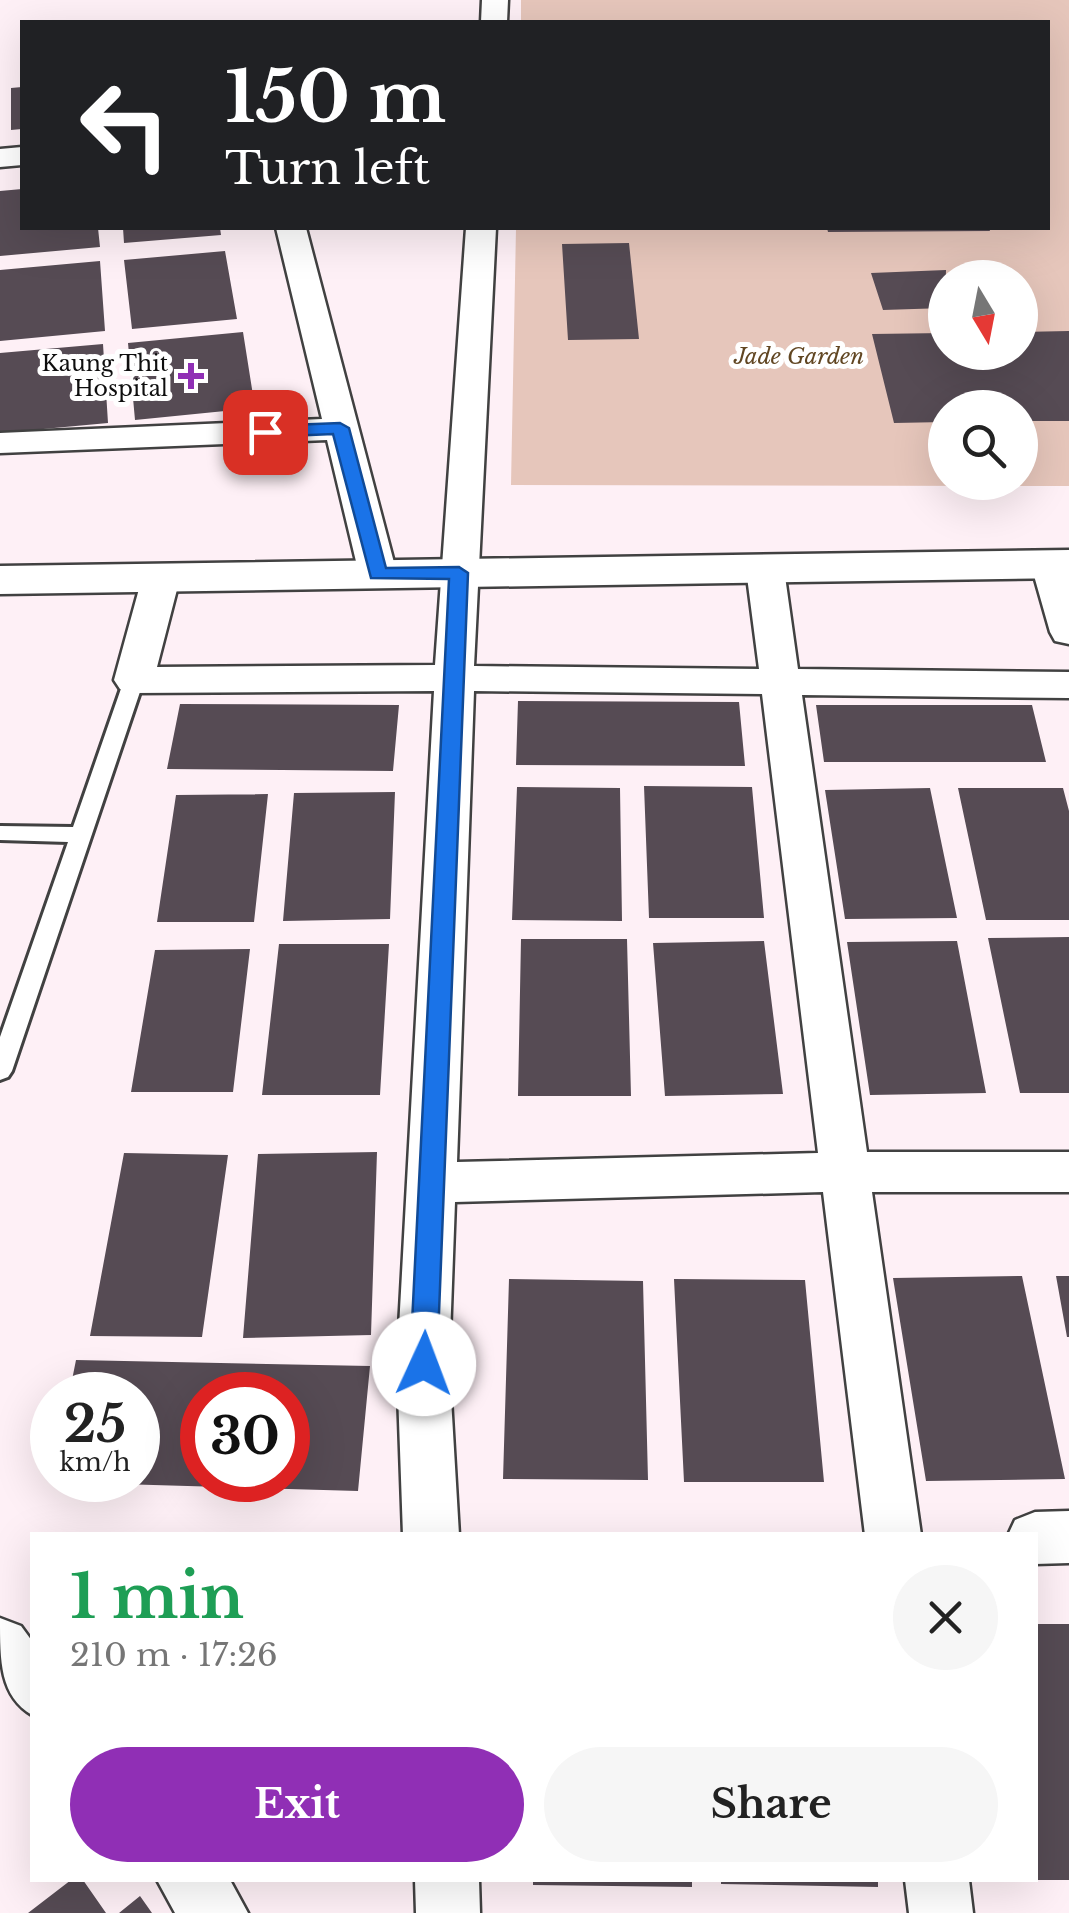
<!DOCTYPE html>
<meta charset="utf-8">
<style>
:root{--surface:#fff;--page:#f6f6f6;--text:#222;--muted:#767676;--accent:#902fb5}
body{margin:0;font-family:"Libre Baskerville",serif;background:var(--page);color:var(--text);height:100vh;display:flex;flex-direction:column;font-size:38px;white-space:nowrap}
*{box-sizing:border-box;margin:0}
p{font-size:32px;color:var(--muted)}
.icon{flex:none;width:55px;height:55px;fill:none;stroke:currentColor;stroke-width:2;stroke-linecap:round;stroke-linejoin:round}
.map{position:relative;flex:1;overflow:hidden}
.panel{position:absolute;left:30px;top:1532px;width:1008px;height:350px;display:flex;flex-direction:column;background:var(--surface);border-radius:0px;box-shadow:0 10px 40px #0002}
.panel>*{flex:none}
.guide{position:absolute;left:20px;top:20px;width:1030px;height:210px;border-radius:0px;box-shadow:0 10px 40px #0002;background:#202124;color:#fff;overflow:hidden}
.needle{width:65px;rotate:170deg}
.tools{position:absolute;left:928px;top:260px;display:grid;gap:20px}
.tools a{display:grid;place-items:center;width:110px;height:110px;border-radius:50%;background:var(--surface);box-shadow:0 10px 40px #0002;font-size:50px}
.speed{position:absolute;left:30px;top:1372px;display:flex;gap:20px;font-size:50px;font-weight:700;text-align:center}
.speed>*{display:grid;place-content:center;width:130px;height:130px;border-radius:50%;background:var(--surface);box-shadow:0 10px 40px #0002;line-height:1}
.speed small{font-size:25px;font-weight:400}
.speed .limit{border:15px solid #d22;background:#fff;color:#111}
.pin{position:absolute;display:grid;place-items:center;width:85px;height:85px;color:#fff;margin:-42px;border-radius:20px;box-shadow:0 5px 15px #0006}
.me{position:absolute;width:110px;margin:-55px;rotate:2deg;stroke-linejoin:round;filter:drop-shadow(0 0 8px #0008)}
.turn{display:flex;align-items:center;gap:35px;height:210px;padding:0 40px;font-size:45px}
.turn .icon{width:130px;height:130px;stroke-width:2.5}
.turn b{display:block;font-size:70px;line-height:85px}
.round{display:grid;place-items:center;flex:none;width:105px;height:105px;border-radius:52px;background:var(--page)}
.headline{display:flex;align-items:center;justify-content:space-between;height:170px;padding:0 40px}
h1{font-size:60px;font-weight:800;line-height:75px;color:#1e9e55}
.primary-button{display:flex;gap:20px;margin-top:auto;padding:20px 40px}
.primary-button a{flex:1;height:115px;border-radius:60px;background:var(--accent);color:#fff;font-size:40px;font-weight:800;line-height:115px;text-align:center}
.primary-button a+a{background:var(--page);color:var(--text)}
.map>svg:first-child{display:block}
.green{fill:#e6c6bb;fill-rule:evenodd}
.building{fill:#564b54;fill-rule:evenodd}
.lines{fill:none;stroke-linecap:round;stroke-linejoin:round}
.service-casing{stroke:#414141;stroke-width:6}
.minor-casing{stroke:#414141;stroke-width:5}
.tertiary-casing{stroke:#414141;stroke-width:5}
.service{fill:#fff;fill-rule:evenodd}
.minor{fill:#fff;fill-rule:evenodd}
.tertiary{fill:#fff;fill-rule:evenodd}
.route{fill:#1a73e8;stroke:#114b97;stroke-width:2.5}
.poi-dot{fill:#902fb5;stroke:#fff;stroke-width:4}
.labels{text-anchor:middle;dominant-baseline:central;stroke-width:10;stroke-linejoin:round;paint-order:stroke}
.far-park-label{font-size:22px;font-style:italic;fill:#614622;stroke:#fff}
.far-poi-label{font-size:22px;fill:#0e0e0e;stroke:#fff;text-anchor:end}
</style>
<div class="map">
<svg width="1069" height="1913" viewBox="0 0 1069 1913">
<rect width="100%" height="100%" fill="#fef0f6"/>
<path class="green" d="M521 0H1069V486L511 485 516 228H1048V22H521ZM945 278H1020V352H945ZM945 408H1020V482H945Z"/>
<path class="building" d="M22 87V129L11 130V88Z
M22 189V228H98L100 247 0 256V191Z
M123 228H220L221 235 124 243Z
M827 228H989L990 231 828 232Z
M629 243 639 339 568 340 562 244Z
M225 251 237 319 132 329 124 260Z
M100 261 105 331 0 341V270Z
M946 270 945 308 883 310 871 273Z
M1069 331V421H1020V408H945V422L894 423 872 334 945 333V352H1020V332Z
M243 332 255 408 135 420 128 343Z
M103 344 108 423 0 433V353Z
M518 701 739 702 745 766 516 765Z
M180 704 399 705 393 771 167 769Z
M816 705H1032L1046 762H824Z
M644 786 752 787 764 918H649Z
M517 787 620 788 622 921 512 920Z
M930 788 957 918 845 919 825 790Z
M958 788H1063L1069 811V920H986Z
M395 792 390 919 283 921 294 793Z
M268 794 254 922H157L176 795Z
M1069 937V1093H1020L988 938Z
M521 939H627L631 1096H518Z
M764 941 783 1094 665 1096 653 943Z
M957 941 986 1093 870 1095 847 942Z
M279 944H389L380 1095H262Z
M250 949 233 1092H131L155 950Z
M377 1152 371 1335 243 1338 258 1154Z
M124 1153 228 1155 202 1337 90 1336Z
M1022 1276 1065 1479 926 1481 893 1278Z
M1056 1276H1069V1337H1067Z
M509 1279 643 1281 648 1480 503 1479Z
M674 1279 805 1280 824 1482H684Z
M76 1360 370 1366 358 1491 85 1483V1480H138V1395H69ZM202 1395H288V1480H202Z
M1035 1624H1069V1880H1035Z
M71 1880H83L106 1913H28Z
M533 1880H692V1887L533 1885Z
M721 1880H878V1887L721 1884Z
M140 1896 152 1913H119Z"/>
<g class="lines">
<g class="service-casing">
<path id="service" d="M134 674 144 680 12 1071 8 1077 0 1080V1037L68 842 0 840V826L73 827 124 680Z"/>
</g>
<g class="minor-casing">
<path id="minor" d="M482 0H508L507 22H481Z
M22 147V165L0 167V149Z
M276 228H306L397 574 391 582 378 585 365 582 359 574 327 440 0 453V433L322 419Z
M466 228H496L474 666 759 669 746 569 752 561 765 558 778 561 784 569 798 669 1069 672V698L802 695 867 1152H1069V1192H872L921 1535H865L823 1192 455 1202 449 1364 459 1535H403L397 1364 434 691 134 693 120 689 114 680 142 578 148 570 161 567 174 570 180 578 157 667 435 665ZM474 691 762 694 818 1153 457 1162Z
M1050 554 1063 557 1069 566V644L1055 641 1050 632 1031 565 1037 557Z
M1069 1511V1563L1035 1564V1535H1008L1015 1520 1035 1512Z
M0 1618 21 1626 32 1641V1715C0 1696 0 1662 0 1618Z
M157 1880H230L248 1913H175Z
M415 1880H479L480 1913H416Z
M905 1880H969L973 1913H909Z"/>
</g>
<g class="tertiary-casing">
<path id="tertiary" d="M1069 550V578L0 594V566Z"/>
</g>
<use href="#service" class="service"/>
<use href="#minor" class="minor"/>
<use href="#tertiary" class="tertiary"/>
</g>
<path class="route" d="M340 423 349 428 386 568 459 567 468 573 437 1364 433 1372 424 1375 414 1372 410 1364 449 579 371 578 333 434 265 437 256 432 265 426Z"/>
<path class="poi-dot" d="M186 361h10v10h10v10h-10v10h-10v-10h-10v-10h10z"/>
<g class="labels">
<g class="far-park-label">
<text x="799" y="356">Jade Garden</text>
</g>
<g class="far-poi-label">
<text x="168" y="363">Kaung Thit<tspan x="168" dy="25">Hospital</tspan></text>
</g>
</g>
</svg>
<div class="tools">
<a><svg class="needle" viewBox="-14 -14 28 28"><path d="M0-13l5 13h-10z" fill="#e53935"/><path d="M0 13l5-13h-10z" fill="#767676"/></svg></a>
<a><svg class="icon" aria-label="search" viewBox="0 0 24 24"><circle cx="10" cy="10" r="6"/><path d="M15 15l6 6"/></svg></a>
</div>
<div class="speed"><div>25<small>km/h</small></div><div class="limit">30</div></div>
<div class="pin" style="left:265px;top:432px;background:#d93025"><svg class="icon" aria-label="arrive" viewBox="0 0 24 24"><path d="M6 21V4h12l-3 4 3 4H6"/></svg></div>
<svg class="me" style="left:424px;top:1364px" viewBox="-20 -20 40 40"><circle r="19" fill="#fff"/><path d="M0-13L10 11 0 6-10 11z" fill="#1a73e8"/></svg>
<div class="guide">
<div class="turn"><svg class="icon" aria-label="left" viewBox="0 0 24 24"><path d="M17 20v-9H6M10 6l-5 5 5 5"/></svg><div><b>150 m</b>Turn left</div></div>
</div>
<section class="panel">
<div class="headline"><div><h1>1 min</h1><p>210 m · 17:26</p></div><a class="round"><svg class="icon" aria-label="close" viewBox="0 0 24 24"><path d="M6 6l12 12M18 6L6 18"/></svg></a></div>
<div class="primary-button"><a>Exit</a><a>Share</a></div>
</section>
</div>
